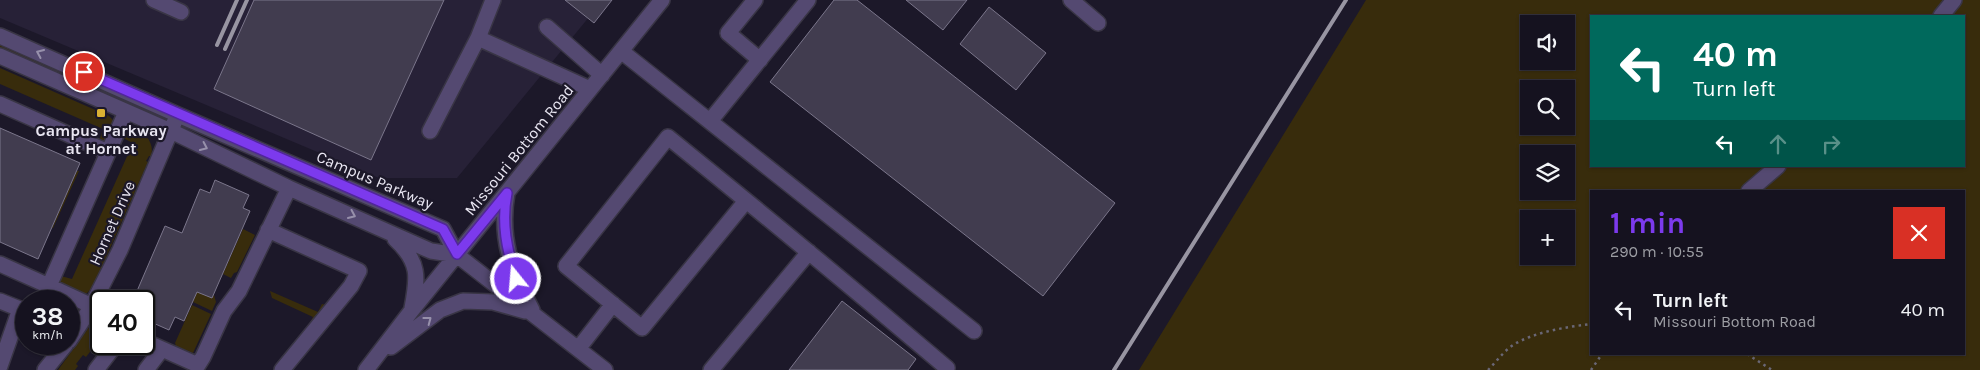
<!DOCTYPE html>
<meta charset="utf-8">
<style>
:root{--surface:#15121f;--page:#1e1b28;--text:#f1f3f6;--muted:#9d9ea4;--line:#34323d;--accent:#7c3aed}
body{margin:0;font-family:Karla,sans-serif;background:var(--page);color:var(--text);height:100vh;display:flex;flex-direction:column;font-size:19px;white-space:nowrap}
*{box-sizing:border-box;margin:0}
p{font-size:16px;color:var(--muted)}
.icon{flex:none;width:28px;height:28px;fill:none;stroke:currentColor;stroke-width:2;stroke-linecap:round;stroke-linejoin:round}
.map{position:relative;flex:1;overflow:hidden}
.details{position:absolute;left:1590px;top:190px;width:375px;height:165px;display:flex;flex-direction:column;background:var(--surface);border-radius:0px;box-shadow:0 1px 4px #0004,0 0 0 1px var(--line)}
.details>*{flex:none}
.banner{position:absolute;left:1590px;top:15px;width:375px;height:152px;border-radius:0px;box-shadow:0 1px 4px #0004,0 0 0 1px var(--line);background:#00695c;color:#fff;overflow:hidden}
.tools{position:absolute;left:1520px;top:15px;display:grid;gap:10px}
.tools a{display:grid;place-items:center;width:55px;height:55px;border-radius:0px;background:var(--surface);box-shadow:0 1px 4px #0004,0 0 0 1px var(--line);font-size:25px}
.speed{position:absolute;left:15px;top:290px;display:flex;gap:10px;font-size:25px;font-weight:700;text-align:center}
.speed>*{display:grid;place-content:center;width:65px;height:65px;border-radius:50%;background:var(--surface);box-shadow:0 1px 4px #0004,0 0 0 1px var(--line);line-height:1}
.speed small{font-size:12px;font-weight:400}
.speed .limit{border:2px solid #111;border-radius:8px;background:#fff;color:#111}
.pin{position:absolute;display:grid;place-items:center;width:42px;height:42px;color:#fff;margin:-21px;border:2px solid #fff;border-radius:50%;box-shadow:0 1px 5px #0007}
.me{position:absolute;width:55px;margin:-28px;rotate:343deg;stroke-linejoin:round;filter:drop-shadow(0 0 4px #0008)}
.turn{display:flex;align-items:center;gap:18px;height:105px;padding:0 20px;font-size:22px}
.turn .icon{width:65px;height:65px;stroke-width:2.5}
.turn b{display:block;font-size:35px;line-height:42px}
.lanes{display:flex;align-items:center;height:48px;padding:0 20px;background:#0003;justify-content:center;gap:25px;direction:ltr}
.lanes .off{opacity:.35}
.round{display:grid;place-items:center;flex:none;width:52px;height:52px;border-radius:0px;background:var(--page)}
.headline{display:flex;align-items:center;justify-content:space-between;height:85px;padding:0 20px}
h1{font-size:30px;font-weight:700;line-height:38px;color:var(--accent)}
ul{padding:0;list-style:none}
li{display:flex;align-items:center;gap:15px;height:70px;padding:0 20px}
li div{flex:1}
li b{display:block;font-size:19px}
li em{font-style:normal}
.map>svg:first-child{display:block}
.built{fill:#272137}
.green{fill:#382c0c;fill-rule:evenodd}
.building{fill:#413c4f;stroke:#7b768b}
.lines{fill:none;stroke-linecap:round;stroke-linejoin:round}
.minor-casing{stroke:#393545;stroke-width:18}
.path{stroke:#6a6776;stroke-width:2.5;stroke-dasharray:2.5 4;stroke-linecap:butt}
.minor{stroke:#544971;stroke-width:15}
.rail{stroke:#9895a2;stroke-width:4}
.oneway{stroke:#9790ab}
.route-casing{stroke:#51269a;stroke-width:12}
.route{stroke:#7c3aed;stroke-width:9}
.poi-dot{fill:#dbb233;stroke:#1c1829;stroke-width:2}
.labels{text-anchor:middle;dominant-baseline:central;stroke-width:4.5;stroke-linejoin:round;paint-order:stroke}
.poi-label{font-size:16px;font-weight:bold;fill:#e9e6f2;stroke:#1c1829}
.street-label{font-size:16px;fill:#e9e6f2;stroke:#1c1829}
</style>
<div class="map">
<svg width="1980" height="370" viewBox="0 0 1980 370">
<rect width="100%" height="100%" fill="#1c1829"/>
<path class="built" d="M0 0H603L457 178H379L0 18Z"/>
<path class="green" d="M1366 0H1980V370H1139ZM1591 16H1964V166H1591ZM1529 24H1566V61H1529ZM1529 89H1566V126H1529ZM1529 154H1566V191H1529ZM1591 191H1964V354H1591ZM1529 219H1566V256H1529Z
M0 43 134 102 135 105 131 107 0 49Z
M0 68 109 116 114 121 106 140 99 141 103 129 0 84Z
M134 126C145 133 155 143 151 156H149L146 161 148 162 93 287 87 293H81L59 282 61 276 72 279 133 143 123 138 128 127Z
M77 171H79L53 228H52Z
M243 229 255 235 237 272 234 273 231 278 223 274Z
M270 291 318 312 322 304 327 305 309 325 313 317 272 298Z
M197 292 212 298 214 295 216 302 212 311 193 302Z
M192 305 211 314 193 353 176 346 175 343Z
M96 323 101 325V338L86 357 83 355 76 364 78 366 75 370H58L90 326Z"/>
<path class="building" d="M254 0H444L371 160 214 89Z
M565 0H612L594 23Z
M834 0H857L1115 203 1043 296 770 82Z
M906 0H967L943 30Z
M989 7 1046 53 1016 90 960 44Z
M0 128 80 163 38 259 0 242Z
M215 180 249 195 243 208 250 211 212 298 197 292 184 321 175 317 169 330 144 319V301L134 298 165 226 182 233 200 189 210 193Z
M842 301 916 359 908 370H789Z"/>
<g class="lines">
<g class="minor-casing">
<path id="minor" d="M154 0 181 12
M493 0 478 38 590 89
M755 0 728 33 760 60
M1071 0 1098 23
M1941 16 1954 0
M547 27 602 75
M0 36 178 115 443 229 457 255 605 370
M621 51 974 331
M0 56 171 131 289 188 431 251 457 255
M0 104 108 152
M710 121 808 0
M430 131 478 38
M1749 191 1778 166
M507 193C499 238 512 272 532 310
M746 201 642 328 566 266 668 137C762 213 855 290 947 368L946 370
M268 230 359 271 351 286 282 370
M395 239C420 262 418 277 412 308
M0 264 49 286
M0 301 20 309 0 366
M92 306 49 286 126 112
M69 341 90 309 120 250 174 123
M144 341 198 365 203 357 224 311 239 291 289 188
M391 347 440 310 463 301 493 302 525 311
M578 349 613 304
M45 370 66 344
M96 370 116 344
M146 370 162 349
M366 370 412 310 662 0
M711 370 809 252"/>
</g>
<path class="path" d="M1747 354 1772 370
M1488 370C1496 362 1503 352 1513 345 1534 332 1566 327 1591 324
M1591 370 1602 354"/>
<use href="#minor" class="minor"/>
<path class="rail" d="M217 45 237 0
M225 49 247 0
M1114 370 1346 0"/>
</g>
<defs><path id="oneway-chevron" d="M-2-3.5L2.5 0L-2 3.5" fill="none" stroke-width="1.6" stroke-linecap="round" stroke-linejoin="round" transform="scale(1.25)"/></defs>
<g class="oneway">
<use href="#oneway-chevron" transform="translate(40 53) rotate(-156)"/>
<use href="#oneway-chevron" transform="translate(204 147) rotate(25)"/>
<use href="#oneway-chevron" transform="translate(352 215) rotate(24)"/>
<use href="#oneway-chevron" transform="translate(428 320) rotate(-37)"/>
</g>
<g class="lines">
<g class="route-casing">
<path id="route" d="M84 72 443 229 457 254 507 193C501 223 507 250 516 279"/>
</g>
<use href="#route" class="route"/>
</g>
<rect class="poi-dot" x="96" y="108" width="10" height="10" rx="2.5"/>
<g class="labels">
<g class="poi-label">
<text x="101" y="130">Campus Parkway<tspan x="101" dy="18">at Hornet</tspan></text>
</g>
<g class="street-label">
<text transform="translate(519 150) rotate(-51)">Missouri Bottom Road</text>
<text transform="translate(375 180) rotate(23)">Campus Parkway</text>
<text transform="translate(112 223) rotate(-66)">Hornet Drive</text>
</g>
</g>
</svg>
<div class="tools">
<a><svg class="icon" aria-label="sound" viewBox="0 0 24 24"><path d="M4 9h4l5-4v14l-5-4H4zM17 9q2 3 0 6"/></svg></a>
<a><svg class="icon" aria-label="search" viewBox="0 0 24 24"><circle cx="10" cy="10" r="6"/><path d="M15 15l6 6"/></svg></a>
<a><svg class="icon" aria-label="layers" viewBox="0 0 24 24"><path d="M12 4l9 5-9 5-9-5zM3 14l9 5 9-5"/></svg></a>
<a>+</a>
</div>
<div class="speed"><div>38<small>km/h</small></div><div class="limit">40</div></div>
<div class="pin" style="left:84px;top:72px;background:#d93025"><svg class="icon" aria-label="arrive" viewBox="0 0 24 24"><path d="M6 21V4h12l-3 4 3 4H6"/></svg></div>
<svg class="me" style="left:516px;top:279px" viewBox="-20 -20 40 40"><circle r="17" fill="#7c3aed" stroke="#fff" stroke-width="3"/><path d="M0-11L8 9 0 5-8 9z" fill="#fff"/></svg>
<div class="banner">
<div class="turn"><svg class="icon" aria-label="left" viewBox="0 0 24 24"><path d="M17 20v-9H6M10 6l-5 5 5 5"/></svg><div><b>40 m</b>Turn left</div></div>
<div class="lanes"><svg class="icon" aria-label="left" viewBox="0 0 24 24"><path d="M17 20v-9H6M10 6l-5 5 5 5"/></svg><svg class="icon off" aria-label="ahead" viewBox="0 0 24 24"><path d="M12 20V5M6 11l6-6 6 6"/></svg><svg class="icon off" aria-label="right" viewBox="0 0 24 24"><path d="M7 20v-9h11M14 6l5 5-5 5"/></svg></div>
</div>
<section class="details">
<div class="headline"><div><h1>1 min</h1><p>290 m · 10:55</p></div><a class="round" style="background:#d93025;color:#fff"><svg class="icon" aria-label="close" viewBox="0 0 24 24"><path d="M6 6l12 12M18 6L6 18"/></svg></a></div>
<ul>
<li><svg class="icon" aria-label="left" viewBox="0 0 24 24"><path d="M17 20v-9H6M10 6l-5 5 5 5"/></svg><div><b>Turn left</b><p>Missouri Bottom Road</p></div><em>40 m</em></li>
</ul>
</section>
</div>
